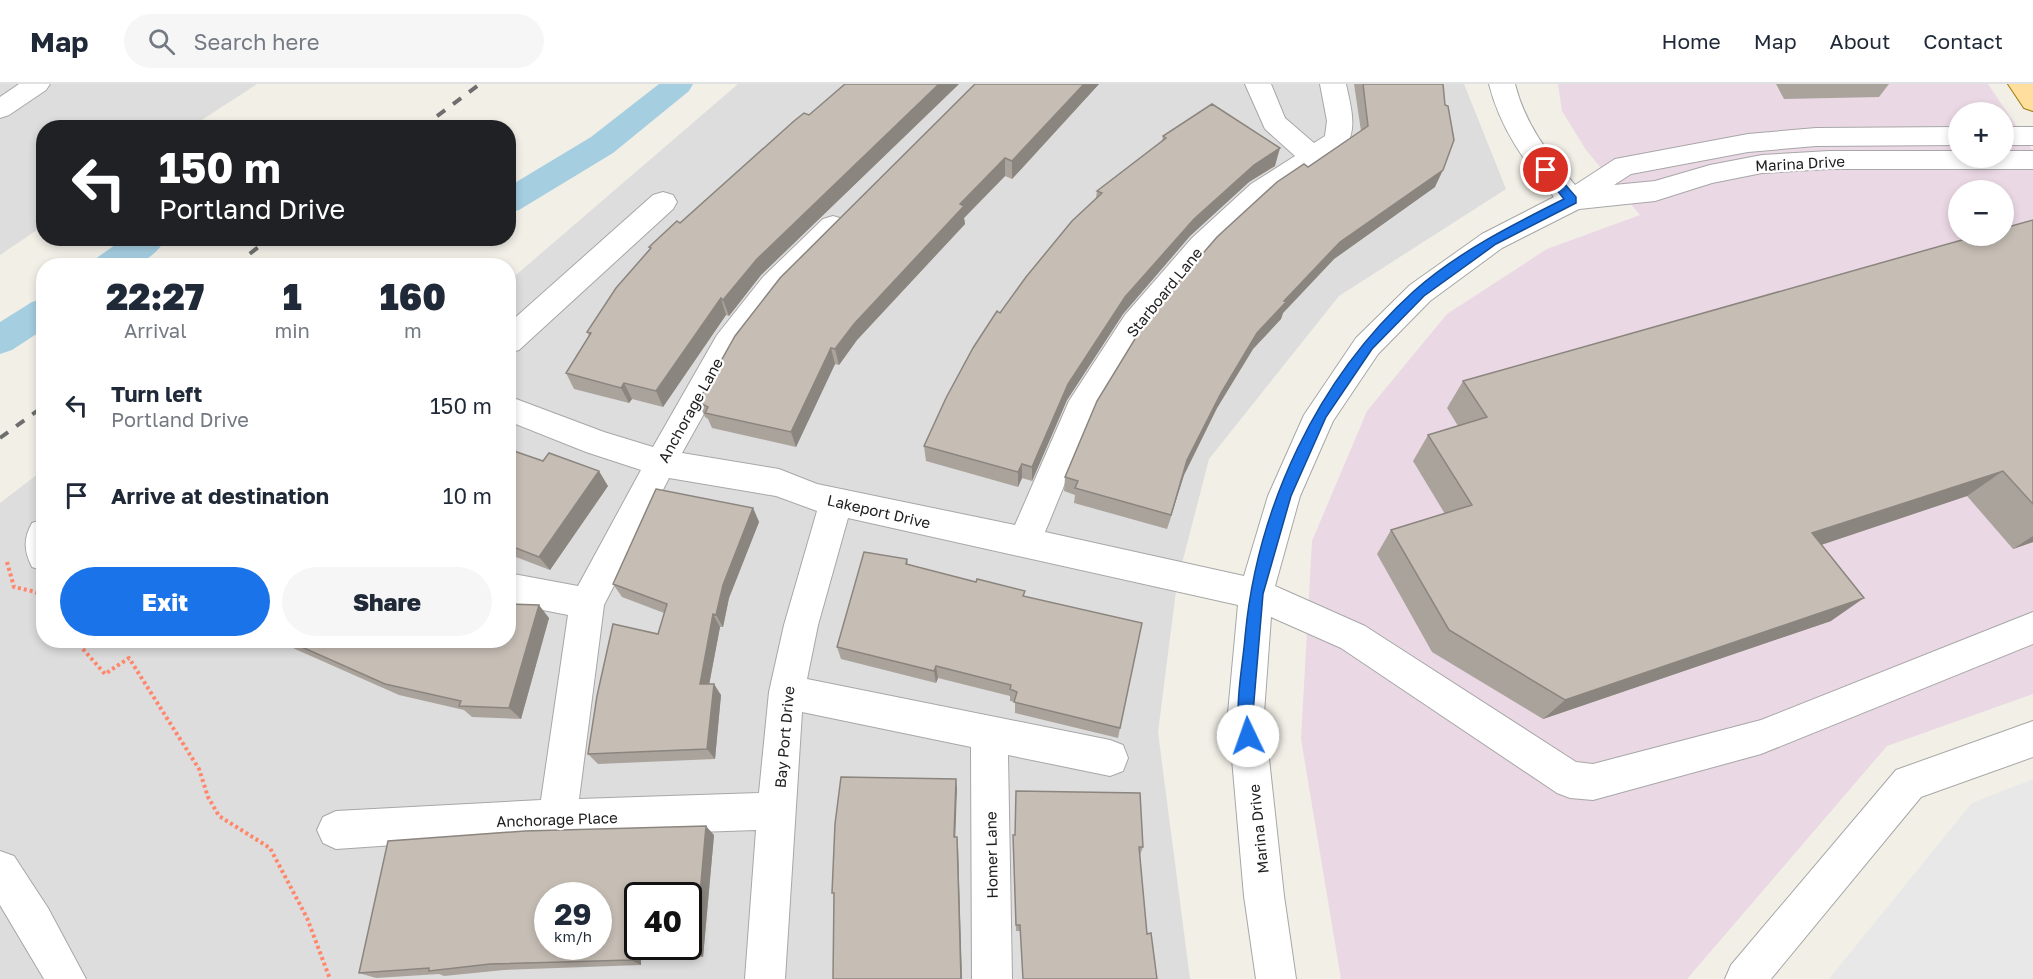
<!DOCTYPE html>
<meta charset="utf-8">
<style>
:root{--surface:#fff;--page:#f6f6f7;--text:#1f2937;--muted:#747a83;--line:#e0e1e3;--accent:#1a73e8}
body{margin:0;font-family:"Golos Text",sans-serif;background:var(--page);color:var(--text);height:100vh;display:flex;flex-direction:column;font-size:22px;white-space:nowrap}
*{box-sizing:border-box;margin:0}
p{font-size:20px;color:var(--muted)}
.icon{flex:none;width:33px;height:33px;fill:none;stroke:currentColor;stroke-width:2;stroke-linecap:round;stroke-linejoin:round}
.map{position:relative;flex:1;overflow:hidden}
.drawer{position:absolute;left:36px;top:174px;width:480px;height:390px;display:flex;flex-direction:column;background:var(--surface);border-radius:24px;box-shadow:0 3px 9px #0003}
.drawer>*{flex:none}
.guide{position:absolute;left:36px;top:36px;width:480px;height:126px;border-radius:24px;box-shadow:0 3px 9px #0003;background:#202124;color:#fff;overflow:hidden}
.fabs{position:absolute;left:1948px;top:18px;display:grid;gap:12px}
.fabs a{display:grid;place-items:center;width:66px;height:66px;border-radius:50%;background:var(--surface);box-shadow:0 3px 9px #0003;font-size:30px}
.speed{position:absolute;left:534px;top:798px;display:flex;gap:12px;font-size:30px;font-weight:700;text-align:center}
.speed>*{display:grid;place-content:center;width:78px;height:78px;border-radius:50%;background:var(--surface);box-shadow:0 3px 9px #0003;line-height:1}
.speed small{font-size:15px;font-weight:400}
.speed .limit{border:3px solid #111;border-radius:9px;background:#fff;color:#111}
.pin{position:absolute;display:grid;place-items:center;width:51px;height:51px;color:#fff;margin:-26px;border:3px solid #fff;border-radius:50%;box-shadow:0 2px 6px #0007}
.me{position:absolute;width:66px;margin:-33px;rotate:357deg;stroke-linejoin:round;filter:drop-shadow(0 0 4px #0008)}
.turn{display:flex;align-items:center;gap:21px;height:126px;padding:0 24px;font-size:27px}
.turn .icon{width:78px;height:78px;stroke-width:2.5}
.turn b{display:block;font-size:42px;line-height:51px}
.eta{display:flex;justify-content:space-evenly;align-items:center;height:102px;text-align:center}
.eta b{font-size:36px;font-weight:800;line-height:42px}
.action{display:flex;gap:12px;margin-top:auto;padding:12px 24px}
.action a{flex:1;height:69px;border-radius:36px;background:var(--accent);color:#fff;font-size:24px;font-weight:800;line-height:69px;text-align:center}
.action a+a{background:var(--page);color:var(--text)}
ul{padding:0;list-style:none}
li{display:flex;align-items:center;gap:18px;height:90px;padding:0 24px}
li div{flex:1}
li b{display:block;font-size:22px}
li em{font-style:normal}
header{display:flex;align-items:center;gap:36px;box-sizing:border-box;height:84px;padding:0 30px;background:var(--surface);border-bottom:2px solid var(--line)}
header strong{font-size:28px}
nav{display:flex;gap:33px;margin-inline-start:auto;font-size:21px}
.search{width:420px;height:54px;background:var(--page);display:flex;align-items:center;gap:15px;box-sizing:border-box;padding:0 21px;border-radius:33px;color:var(--muted);font-size:22px}
.map>svg:first-child{display:block}
.residential{fill:#dedddd;fill-rule:evenodd}
.industrial{fill:#ebd8e5;fill-rule:evenodd}
.parking{fill:#e8e8e8}
.lines{fill:none;stroke-linecap:round;stroke-linejoin:round}
.canal{fill:#a5cee1;fill-rule:evenodd}
.minor-casing{stroke:#a7a7a7;stroke-width:2}
.major-casing{stroke:#9d7700;stroke-width:2}
.path{stroke:#ff866a;stroke-width:4;stroke-dasharray:3 3;stroke-linecap:butt}
.minor{fill:#fff;fill-rule:evenodd}
.major{fill:#ffde9e;fill-rule:evenodd}
.rail{stroke:#6e6e6e;stroke-width:4;stroke-dasharray:10 10;stroke-linecap:butt}
.wall{fill:#aaa39c}
.shaded-wall{fill:#8b857f}
.building{fill:#c6beb5;stroke:#8b857f;stroke-width:1.5;fill-rule:evenodd}
.route{fill:#1a73e8;stroke:#114b97;stroke-width:1.5}
.labels{text-anchor:middle;dominant-baseline:central;stroke-width:4.5;stroke-linejoin:round;paint-order:stroke}
.street-label{font-size:15px;fill:#202020;stroke:#fff}
</style>
<header>
<strong>Map</strong>
<div class="search"><svg class="icon" aria-label="search" viewBox="0 0 24 24"><circle cx="10" cy="10" r="6"/><path d="M15 15l6 6"/></svg>Search here</div>
<nav><a>Home</a><a>Map</a><a>About</a><a>Contact</a></nav>
</header>
<div class="map">
<svg width="2033" height="895" viewBox="0 0 2033 895">
<rect width="100%" height="100%" fill="#f1efe6"/>
<path class="residential" d="M0 0H257L191 43 44 44 43 142 0 171Z
M738 0H1464L1506 105 1339 212 1209 375 1177 499 1158 648 1190 895H0V419L43 386 44 556H508L509 197ZM548 812H598V862H548ZM638 812H688V862H638Z"/>
<path class="industrial" d="M1558 0H1988L2033 67V610L1887 662 1687 895H1341L1301 655 1312 457 1367 327 1447 230 1547 165 1640 131 1586 66 1562 27ZM1959 28H2004V74H1959ZM1959 106H2004V152H1959Z"/>
<path class="parking" d="M2033 695V895H1829L1972 719Z"/>
<g class="lines">
<path class="canal" d="M659 0H693L689 7 613 69 519 126 508 129V103L591 53Z
M125 154H166C149 185 123 182 93 182L98 173Z
M44 214V245L12 266 0 270V238L32 218Z"/>
<g class="minor-casing">
<path id="minor" d="M19 0H50L46 6 9 31 0 34V13Z
M1245 0H1271L1285 34 1314 59 1325 52 1327 37 1320 0H1346C1350 20 1358 43 1346 62L1271 114 1212 168 1145 247 1093 331 1045 448 1244 492 1268 412 1304 331 1356 254 1410 201 1482 150 1554 113C1525 79 1500 44 1489 0H1515C1525 40 1548 70 1575 101L1615 75 1748 50 1816 44 1959 43V61L1816 62 1748 68 1631 90 1614 101 1655 97 1710 81 1762 71 1829 67H1959V74H2004V67H2033V85H1829L1762 89 1712 99 1655 117 1579 125 1502 164 1430 217 1378 270 1333 337 1300 412 1275 502 1365 542 1576 678 1593 680 1761 636 2033 528V560L1761 670 1593 716 1570 714 1557 709 1341 564 1271 533 1264 629 1284 812 1296 895H1256L1244 812 1228 629 1238 521 848 434 818 541 807 595 1110 656 1123 661 1128 674 1123 687 1110 692 1008 671 1012 895H972L971 663 802 628 785 895H745L756 746 467 756 336 765 323 759 317 746 323 733 336 727 541 716 568 531 508 519V489L578 502 641 386 586 368 508 337V312L604 348 653 363 717 251 763 193 823 135 833 132 843 135 847 142 843 149 783 209 739 267 682 369 779 385 817 400 1015 441 1069 317 1125 231 1192 154 1251 100 1295 72 1265 45ZM669 394 776 412 817 427 784 541 769 608 759 709 579 715 604 521Z
M2004 43H2033V61H2004Z
M663 108 673 111 677 118 673 125 519 266 508 269V240L653 111Z
M44 435V487L32 483C24 467 23 455 32 439Z
M2033 637V673L1921 713 1771 895H1725L1731 881 1896 686Z
M0 767 14 772 48 824 86 895H44L0 821Z"/>
</g>
<g class="major-casing">
<path id="major" d="M2008 0H2033V27L2024 24Z"/>
</g>
<path class="path" d="M7 478 14 503 36 508 44 517
M75 556 105 590 129 574 199 685 208 713 219 732 270 764 307 834 330 895"/>
<use href="#minor" class="minor"/>
<use href="#major" class="major"/>
<path class="rail" d="M421 44 480 0
M234 182 270 154
M0 354 44 322"/>
</g>
<path class="wall" d="M845 0H959L761 191 729 232 726 231 663 323 632 315 629 319 574 305 566 289 589 252 587 248 650 166 649 163 680 139 809 31Z
M975 0H1099L1012 95 1005 92 964 134 965 140 857 256 839 281 835 280 796 363 712 344 708 335 705 333 698 318Z
M1354 0H1443L1435 103 1334 175 1283 229 1281 235 1253 265 1217 324 1184 391 1167 445 1074 419 1075 411 1064 407 1065 393 1308 83 1361 47Z
M1776 0H1889L1879 13 1784 15Z
M1163 52 1275 82 1249 98 1190 152 1123 230 1067 316 1032 397 1022 394 1018 403 926 377 924 362 1096 114 1097 107 1162 57Z
M2033 136V458L2013 465 1967 412 1821 461 1831 537 1543 635 1432 568 1377 470 1391 446 1445 430 1413 377 1428 351 1458 342 1447 324 1463 297Z
M508 365 608 402 550 486 508 470Z
M753 424 759 438 729 514 723 543H720L709 600 721 611 715 675 598 680 588 670 658 550 664 529 622 513 613 500Z
M907 475 908 480 1024 512 1142 539 1118 654 1015 629V618L1010 617V612L938 594 936 599 841 575 837 563Z
M513 520 549 534 521 635 472 633 464 626 399 611 295 565 282 556H508Z
M714 751 703 873 641 876V881L504 886 444 892 439 890 376 894 359 889Z
M1013 751 1143 763 1140 771 1147 850 1016 847Z"/>
<path class="shaded-wall" d="M939 0H959L761 191 729 232 723 216 757 175Z
M1084 0H1099L1012 95V77Z
M1280 64 1275 82 1249 98 1190 152 1123 230 1067 316 1032 397V383L1068 300 1125 213 1194 135 1254 81Z
M1005 74V92L964 134 965 140 857 256 839 281 835 265 854 240 960 120Z
M1443 86 1435 103 1334 175 1283 229 1281 235 1253 265 1217 324 1184 391 1167 445 1187 376 1221 309 1257 249 1284 217 1340 158Z
M721 214 726 231 663 323 656 307Z
M831 264 835 280 796 363 791 348Z
M624 299 632 315 629 319 621 304Z
M1022 380V394L1018 403V388Z
M599 387 608 402 550 486 539 473Z
M2003 387 1967 412 1782 474 1812 449Z
M753 424 759 438 729 514 723 543 716 531 723 501Z
M2033 452V458L2013 465Z
M1864 514 1831 537 1543 635 1565 616Z
M539 521 549 534 521 635 509 624Z
M713 530 720 543 707 612 700 600Z
M936 582 938 594 936 599 934 587Z
M714 600 721 611 715 675 707 665Z
M956 695 957 705 955 761 954 753Z
M706 742 714 751 703 873 695 867Z
M957 753 958 761 962 895H961Z
M631 870 641 876V881L631 876Z"/>
<path class="building" d="M845 0H939L757 175 723 216 721 214 656 307 624 299 621 304 566 289 591 249 587 248 616 204 651 164 649 163 677 137 680 139 794 37 804 29 809 31Z
M975 0H1084L1012 77 1005 74 960 120 964 122 854 240 835 265 831 264 791 348 705 329 708 323 698 318 735 252 780 194Z
M1363 0H1443L1445 21 1448 22 1454 56 1443 86 1340 158 1284 217 1286 218 1257 249 1221 309 1187 376 1171 431 1075 404 1078 397 1065 393 1097 317 1149 232 1217 153 1277 98 1304 80 1308 83 1368 42Z
M1212 20 1280 64 1254 81 1194 135 1125 213 1068 300 1032 383 1022 380 1018 388 924 362 946 314 973 264 997 227 1000 229 1026 193 1072 137 1102 109 1097 107 1166 54 1163 52Z
M2033 136V420L2003 387 1812 449 1864 514 1565 616 1449 546 1391 446 1472 421 1428 351 1487 333 1463 297 1976 152H2004V144Z
M508 365 543 377 549 369 599 387 539 473 508 461Z
M656 405 753 424 723 501 716 531 713 530 700 600H714L707 665 588 670 597 612 613 540 658 550 667 520 613 500Z
M864 468 907 475 906 480 976 498 977 495 1025 507 1023 512 1142 539 1120 644 1014 618 1017 608 1010 605 1011 601 936 582 934 587 837 563Z
M508 520 539 521 509 624 459 622 461 617 385 600 286 556H508Z
M841 693 956 695 954 753H957L961 895H833L834 809H832L835 740Z
M1016 707 1140 709 1143 763H1139L1147 850 1151 849 1157 895H1023L1020 841H1016L1013 751H1015Z
M706 742 695 867 631 870V876L490 880 429 887V884L359 889 388 757 525 747ZM548 812H598V862H548ZM638 812H688V862H638Z"/>
<path class="route" d="M1546 82 1550 83 1576 113V119L1496 160 1424 212 1372 265 1326 333 1291 412 1263 510 1253 629 1256 652 1253 657 1248 659 1243 657C1232 631 1243 581 1245 553 1257 423 1317 295 1414 207 1458 168 1512 141 1564 115L1541 86Z"/>
<g class="labels">
<g class="street-label">
<text transform="translate(1800 79) rotate(-3)">Marina Drive</text>
<text transform="translate(1164 208) rotate(-51)">Starboard Lane</text>
<text transform="translate(690 326) rotate(-61)">Anchorage Lane</text>
<text transform="translate(879 427) rotate(13)">Lakeport Drive</text>
<text transform="translate(784 653) rotate(-85)">Bay Port Drive</text>
<text transform="translate(557 735) rotate(-2)">Anchorage Place</text>
<text transform="translate(1258 745) rotate(-96)">Marina Drive</text>
<text transform="translate(991 771) rotate(-91)">Homer Lane</text>
</g>
</g>
</svg>
<div class="fabs">
<a>+</a>
<a>−</a>
</div>
<div class="speed"><div>29<small>km/h</small></div><div class="limit">40</div></div>
<div class="pin" style="left:1546px;top:86px;background:#d93025"><svg class="icon" aria-label="arrive" viewBox="0 0 24 24"><path d="M6 21V4h12l-3 4 3 4H6"/></svg></div>
<svg class="me" style="left:1248px;top:652px" viewBox="-20 -20 40 40"><circle r="19" fill="#fff"/><path d="M0-13L10 11 0 6-10 11z" fill="#1a73e8"/></svg>
<div class="guide">
<div class="turn"><svg class="icon" aria-label="left" viewBox="0 0 24 24"><path d="M17 20v-9H6M10 6l-5 5 5 5"/></svg><div><b>150 m</b>Portland Drive</div></div>
</div>
<section class="drawer">
<div class="eta">
<div><b>22:27</b><p>Arrival</p></div>
<div><b>1</b><p>min</p></div>
<div><b>160</b><p>m</p></div>
</div>
<ul>
<li><svg class="icon" aria-label="left" viewBox="0 0 24 24"><path d="M17 20v-9H6M10 6l-5 5 5 5"/></svg><div><b>Turn left</b><p>Portland Drive</p></div><em>150 m</em></li>
<li><svg class="icon" aria-label="arrive" viewBox="0 0 24 24"><path d="M6 21V4h12l-3 4 3 4H6"/></svg><div><b>Arrive at destination</b></div><em>10 m</em></li>
</ul>
<div class="action"><a>Exit</a><a>Share</a></div>
</section>
</div>
